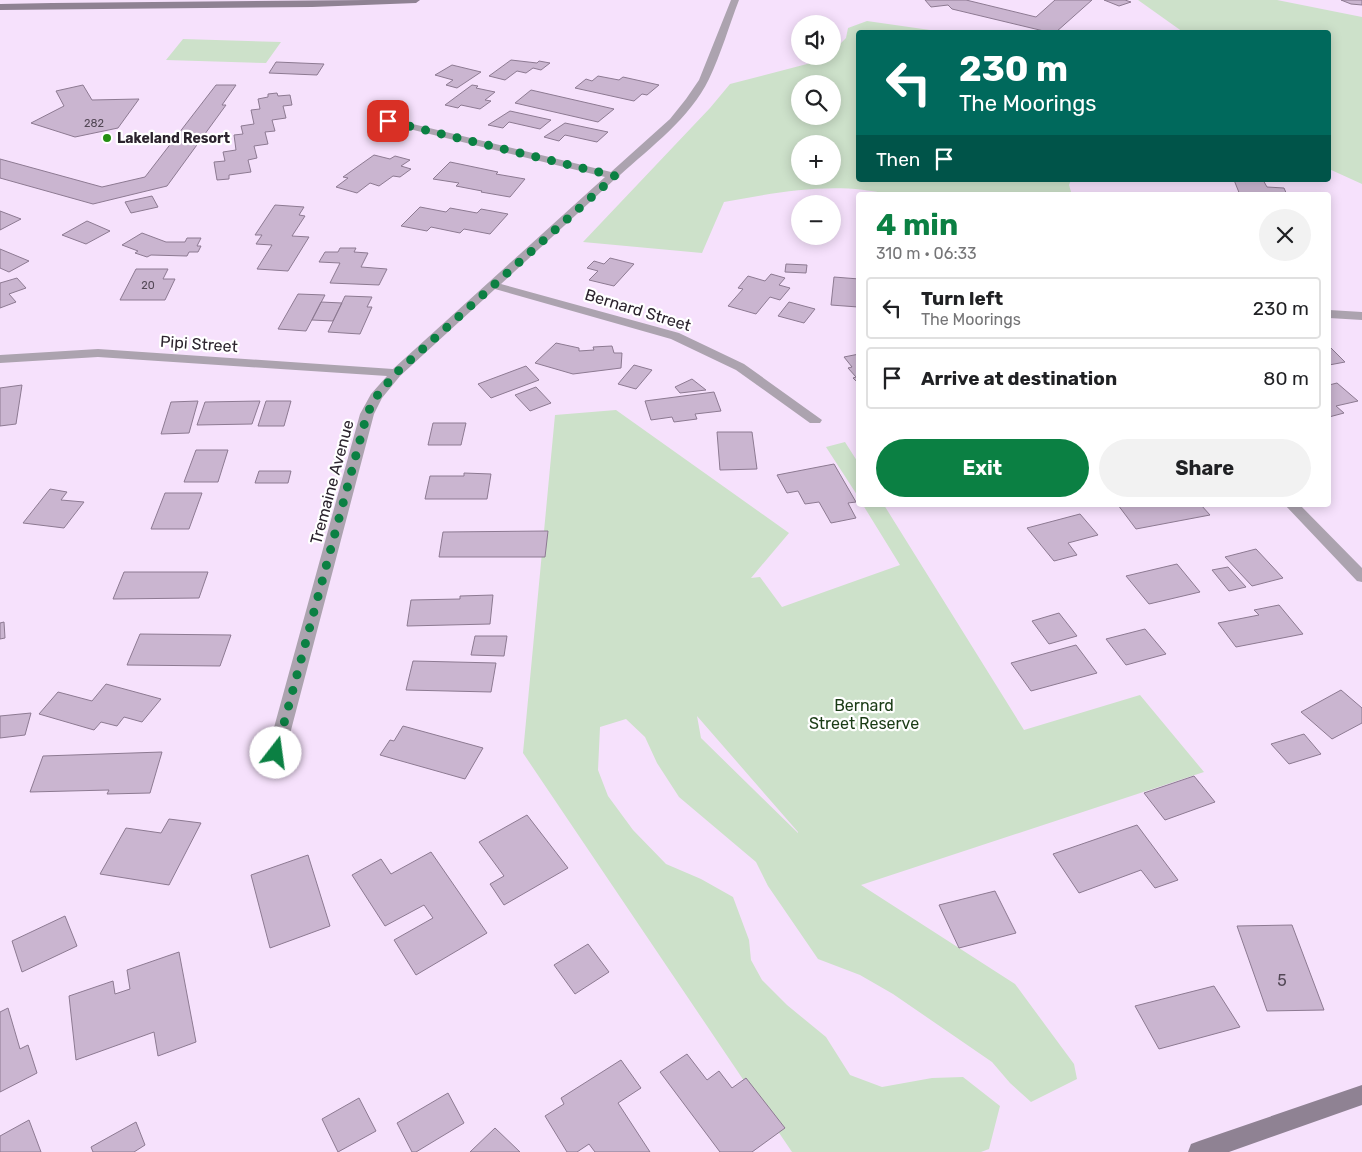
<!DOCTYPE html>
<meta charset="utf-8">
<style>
:root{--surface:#fff;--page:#f2f2f2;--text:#202124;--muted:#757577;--line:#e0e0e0;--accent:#0b8043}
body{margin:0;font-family:Rubik,sans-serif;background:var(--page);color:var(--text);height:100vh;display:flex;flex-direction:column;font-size:19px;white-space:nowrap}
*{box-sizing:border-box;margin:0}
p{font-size:16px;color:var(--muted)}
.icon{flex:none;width:28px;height:28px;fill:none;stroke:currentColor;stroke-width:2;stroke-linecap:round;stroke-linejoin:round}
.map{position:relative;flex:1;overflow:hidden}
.details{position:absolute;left:856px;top:192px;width:475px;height:315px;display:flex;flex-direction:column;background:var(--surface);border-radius:5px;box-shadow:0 2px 12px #0003}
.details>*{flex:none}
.guide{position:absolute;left:856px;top:30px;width:475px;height:152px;border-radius:5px;box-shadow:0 2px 12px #0003;background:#00695c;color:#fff;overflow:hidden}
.fabs{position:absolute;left:791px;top:15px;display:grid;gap:10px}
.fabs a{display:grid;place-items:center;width:50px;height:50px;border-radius:50%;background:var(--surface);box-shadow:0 2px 12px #0003;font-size:25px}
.pin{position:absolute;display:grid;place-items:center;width:42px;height:42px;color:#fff;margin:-21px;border-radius:10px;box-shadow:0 2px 8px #0006}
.me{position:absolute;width:55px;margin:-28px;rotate:15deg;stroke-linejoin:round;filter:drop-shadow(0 0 4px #0008)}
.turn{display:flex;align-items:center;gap:18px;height:105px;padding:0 20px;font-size:22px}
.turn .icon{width:65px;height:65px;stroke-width:2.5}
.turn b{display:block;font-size:35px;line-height:42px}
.then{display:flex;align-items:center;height:48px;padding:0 20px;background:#0003;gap:10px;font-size:19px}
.round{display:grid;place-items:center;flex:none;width:52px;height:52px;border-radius:26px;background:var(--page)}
.headline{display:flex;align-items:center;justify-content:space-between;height:85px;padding:0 20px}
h1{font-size:30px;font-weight:700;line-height:38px;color:var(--accent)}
.primary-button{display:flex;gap:10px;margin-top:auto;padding:10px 20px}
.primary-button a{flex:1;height:58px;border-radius:30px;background:var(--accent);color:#fff;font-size:20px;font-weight:700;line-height:58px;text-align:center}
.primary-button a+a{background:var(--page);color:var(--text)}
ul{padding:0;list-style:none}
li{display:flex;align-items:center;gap:15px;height:62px;margin:0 10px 8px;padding:0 10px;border:2px solid var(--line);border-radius:5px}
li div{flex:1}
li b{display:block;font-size:19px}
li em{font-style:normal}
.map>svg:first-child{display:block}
.green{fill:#cde1ca;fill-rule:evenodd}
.building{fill:#cab5d0;stroke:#8d7a92}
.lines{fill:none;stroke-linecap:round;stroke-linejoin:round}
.street{fill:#aca3af;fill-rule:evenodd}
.secondary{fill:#8f8293;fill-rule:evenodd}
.route{stroke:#0b8043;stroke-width:9;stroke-dasharray:0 16.2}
.poi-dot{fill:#258f13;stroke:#fff;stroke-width:2}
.labels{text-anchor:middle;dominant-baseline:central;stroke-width:4.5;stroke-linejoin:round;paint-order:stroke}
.far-number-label{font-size:11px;fill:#534856}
.far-poi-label{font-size:14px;font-weight:bold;fill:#2b232d;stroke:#fff;text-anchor:start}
.street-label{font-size:16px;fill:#2b232d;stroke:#fff}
.park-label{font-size:16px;fill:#1a3b15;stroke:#fff}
.near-number-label{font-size:16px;fill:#534856}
</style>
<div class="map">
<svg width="1362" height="1152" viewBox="0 0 1362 1152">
<rect width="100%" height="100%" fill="#f6e1fc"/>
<path class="green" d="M1138 0H1277L1362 17V184L1329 169V32H1183Z
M867 21 944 32H859V180H1071L1069 185 1072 195H890C837 181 778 192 724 202L702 253 583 242 710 108 730 84 807 64 823 56H832L833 51 846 38 848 28ZM800 84H832V116H800ZM800 144H832V176H800Z
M183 39 281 42 266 63 166 60Z
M616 410 789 533 751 578 760 577 782 607 900 565 863 505H884L1024 730 1140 695 1204 772 861 885 1015 984 1074 1064 1077 1079 1031 1102 1010 1083 992 1062 893 994 860 975 818 959 768 886 756 862 679 797 657 763 645 737 626 719 600 727 598 770 608 796 633 830 666 864 701 879 733 897 749 940 751 960 762 980 787 1005 826 1037 850 1075 882 1087 932 1078 963 1077 1000 1106 989 1149 981 1152H792L523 753 555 415ZM697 716 798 832V833L701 738Z
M845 442 859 464V498L826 447Z"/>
<path class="building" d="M925 0H966L1036 17 1055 0H1092L1056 32H1048L952 9 948 5 931 7Z
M1104 0H1125L1131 2 1119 6Z
M1341 0H1362V5L1351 4Z
M511 60 537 63 539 61 550 63 541 70 533 68 526 73 517 71 505 80 489 76Z
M276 62 324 64 317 75 269 73Z
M452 65 481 72 457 88 446 85 453 80 435 75Z
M598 76 619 80 623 77 659 85 647 95 642 94 634 101 575 88 586 79 592 81Z
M83 85 92 100 139 99 118 128 75 137 31 123 64 106 56 91Z
M216 85H236L222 105H226L167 186 93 204 0 178V159L102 187 145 177Z
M472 85 478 86 476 88 495 92 485 100 491 101 480 109 461 105 458 108 445 105Z
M531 90 614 109 598 122 515 103Z
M277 93 278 96 290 95 292 105 283 106 286 118 272 120 275 131 265 132 268 144 254 146 257 158 248 160 251 172 229 175V179L217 180 214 162 225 161 223 152 236 150 234 135 243 134 241 126 254 124 251 110 260 109 258 99 268 97V94Z
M510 111 551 120 540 129 509 122 503 128 488 125Z
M565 123 608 132 597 142 565 135 559 141 544 137Z
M374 155 390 159 395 156 410 160 401 166 411 169 400 177 393 176 379 186 370 183 357 193 336 187 348 178 343 177Z
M450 162 498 172 496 174 525 179 510 197 481 192 482 191 456 186 459 183 433 179Z
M1234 180H1263L1267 187 1284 188 1287 195H1240Z
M152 196 158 207 131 213 125 202Z
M275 205 304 207 299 215 305 216 292 236 309 237 288 271 257 269 272 245 256 244 262 235H255Z
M420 207 446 212 450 208 477 213 481 209 508 214 490 234 464 229 460 233 431 227 427 231 401 226Z
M0 211 21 219 0 230Z
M87 221 110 231 86 244 62 235Z
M142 233 166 242H185L187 238H201L197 246H201L198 252H189L187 256 151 255 147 257 135 253 138 251 122 245Z
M340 248H356L354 252 368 253 361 267 387 269 379 285 330 283 340 263 319 262 325 252H338Z
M0 249 29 261 9 272 0 268Z
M610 258 634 264 614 286 589 280 598 271 587 268 594 261 604 264Z
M786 264 807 265 806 273 785 272Z
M136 269H168L163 279H175L165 300H120Z
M771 274 785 278 779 285 790 288 780 300 770 297 756 314 728 306 743 289 738 288 748 276 765 281Z
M834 277 859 279 858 307 831 305Z
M17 278 26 288 9 294 16 302 0 308V283Z
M298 294 325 295 306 331 278 329Z
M345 296 372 297 367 307H372L360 334 328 332Z
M321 302 342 303 333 321 312 320Z
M789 302 815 309 804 323 778 316Z
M556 343 579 348V351L594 350 593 347 612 346 614 353H622L621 368 573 374 535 363Z
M1329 346 1345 362 1329 365Z
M859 354V384L853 378 856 377 848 368 852 367 844 357Z
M634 365 652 370 636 389 618 384Z
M526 366 539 380 491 398 478 384Z
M692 379 706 390 680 393 675 387Z
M1337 383 1358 401 1336 406 1344 413 1329 417V385Z
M22 385 16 424 0 426V388Z
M536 387 551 403 530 411 515 395Z
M714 392 721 411 695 414 697 419 674 422 672 417 651 420 645 401Z
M198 401 189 433 161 434 171 402Z
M260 401 252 424 197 425 205 402Z
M266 401H291L284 426H258Z
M433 423H466L461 445H428Z
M717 432H752L757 469 720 470Z
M196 450H228L218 482H184Z
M834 464 856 502 848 503 856 518 831 523 819 502 805 504 798 491 787 493 777 475Z
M259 471H291L288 483H255Z
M464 473 491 474 487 499H425L430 476H464Z
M50 489 67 492 61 500 84 502 64 528 23 523Z
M165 493H202L189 529H151Z
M1118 505H1201L1210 515 1136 529Z
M1080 514 1098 535 1068 543 1077 555 1054 561 1027 528Z
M548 531 545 557H439L443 532Z
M1256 549 1283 578 1252 586 1225 557Z
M1177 564 1200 592 1149 604 1126 576Z
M1228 567 1246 587 1229 591 1212 570Z
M124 572H208L199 598 113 599Z
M493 595 490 624 407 626 411 600 460 599V596Z
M1279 605 1303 634 1236 647 1218 623 1259 615 1254 610Z
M1059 613 1077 636 1049 644 1032 621Z
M4 622 5 638 0 639V623Z
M1145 629 1166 654 1126 665 1106 639Z
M140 634 231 635 220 666 127 665Z
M475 636H507L504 656 471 655Z
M1076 645 1097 673 1031 691 1011 663Z
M413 661 496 663 491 692 406 690Z
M106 684 161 699 142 722 124 717 117 726 101 722 94 730 39 714 58 692 92 701Z
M1341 690 1362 708V723L1332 739 1301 712Z
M31 713 25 735 0 738V716Z
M403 726 483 748 465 779 380 755 390 740 394 741Z
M1304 734 1321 754 1289 764 1271 744Z
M162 752 150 793 107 794 109 790 30 792 43 756Z
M1194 776 1215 802 1165 820 1144 793Z
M527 815 568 868 504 905 490 884 504 876 479 842Z
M169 819 201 823 169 885 100 874 126 828 161 833Z
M1137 825 1178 880 1155 888 1141 870 1079 893 1053 854Z
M431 852 487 933 416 975 394 940 433 918 424 905 385 926 352 875 381 859 391 874Z
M308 855 330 926 270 948 251 875Z
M995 891 1016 933 959 948 939 905Z
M65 916 77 946 22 972 12 941Z
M1292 925 1324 1010 1267 1011 1237 926Z
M588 944 609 972 575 994 554 965Z
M179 952 196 1042 158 1056 154 1032 76 1060 69 996 113 981 115 994 130 989 127 970Z
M1214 986 1240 1027 1159 1049 1135 1006Z
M8 1008 20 1049 28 1045 37 1073 0 1092V1012Z
M687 1054 707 1080 719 1071 732 1088 746 1078 785 1128 752 1152H720L660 1072Z
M621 1060 641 1088 618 1103 650 1152H595L589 1144 577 1152H567L545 1116 564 1104 561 1098Z
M448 1093 464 1123 416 1152H412L397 1123Z
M359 1098 376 1131 338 1152 322 1119Z
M29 1120 41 1152H0V1136Z
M136 1122 145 1145 134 1152H93L91 1147Z
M495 1128 520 1152H470Z"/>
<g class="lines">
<path class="street" d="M731 0H739C729 26 721 54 709 79 690 118 651 147 620 175L619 178 615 179 501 284 679 333 744 364 822 420 820 423H810L736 370 671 339 495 289 400 376 382 398 374 414 285 753 282 758 276 760 270 758 267 753 360 414 371 394 387 376 98 357 0 363V355L98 349 393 369 605 177 385 123V119L388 118 611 172 670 119 686 99 699 80Z
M1329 310 1362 312V320L1329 318Z
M1285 505H1300L1362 568V582L1357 581Z"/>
<path class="secondary" d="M367 0H420L416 3 312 7 0 10V4L52 3Z
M1362 1085V1105L1229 1152H1188L1191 1144 1199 1141Z"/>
</g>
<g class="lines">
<path class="route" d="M276 753 367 414 376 397 396 373 615 176 388 121"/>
</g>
<circle class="poi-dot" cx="107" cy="138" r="5"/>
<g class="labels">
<g class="far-number-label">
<text x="94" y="123">282</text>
<text x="148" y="285">20</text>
</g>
<g class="far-poi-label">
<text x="117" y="138">Lakeland Resort</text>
</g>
<g class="street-label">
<text transform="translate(638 310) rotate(17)">Bernard Street</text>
<text transform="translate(199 344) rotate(4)">Pipi Street</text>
<text transform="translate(332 482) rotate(-75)">Tremaine Avenue</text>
</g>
<g class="park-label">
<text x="864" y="705">Bernard<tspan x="864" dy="18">Street Reserve</tspan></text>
</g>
<g class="near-number-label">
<text x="1282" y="980">5</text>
</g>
</g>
</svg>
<div class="fabs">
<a><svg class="icon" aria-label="sound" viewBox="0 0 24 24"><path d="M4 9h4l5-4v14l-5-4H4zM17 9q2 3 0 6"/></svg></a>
<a><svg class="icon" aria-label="search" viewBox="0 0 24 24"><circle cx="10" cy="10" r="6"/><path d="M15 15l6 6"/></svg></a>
<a>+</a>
<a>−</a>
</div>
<div class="pin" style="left:388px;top:121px;background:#d93025"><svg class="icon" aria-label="arrive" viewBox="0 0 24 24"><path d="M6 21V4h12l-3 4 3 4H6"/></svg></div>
<svg class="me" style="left:276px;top:753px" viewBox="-20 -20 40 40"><circle r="19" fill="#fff"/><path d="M0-13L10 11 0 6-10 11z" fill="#0b8043"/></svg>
<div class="guide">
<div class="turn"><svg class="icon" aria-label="left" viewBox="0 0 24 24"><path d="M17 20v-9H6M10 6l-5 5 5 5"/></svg><div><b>230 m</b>The Moorings</div></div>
<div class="then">Then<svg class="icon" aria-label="arrive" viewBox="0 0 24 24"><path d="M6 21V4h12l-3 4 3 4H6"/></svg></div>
</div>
<section class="details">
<div class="headline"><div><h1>4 min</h1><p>310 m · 06:33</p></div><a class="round"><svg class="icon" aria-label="close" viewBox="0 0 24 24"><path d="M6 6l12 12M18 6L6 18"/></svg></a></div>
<ul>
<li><svg class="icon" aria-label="left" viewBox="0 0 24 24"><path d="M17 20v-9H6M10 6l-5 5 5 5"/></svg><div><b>Turn left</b><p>The Moorings</p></div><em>230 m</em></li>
<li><svg class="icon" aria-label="arrive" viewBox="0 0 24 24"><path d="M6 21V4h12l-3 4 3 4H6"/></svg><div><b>Arrive at destination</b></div><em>80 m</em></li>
</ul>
<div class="primary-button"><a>Exit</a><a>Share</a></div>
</section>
</div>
